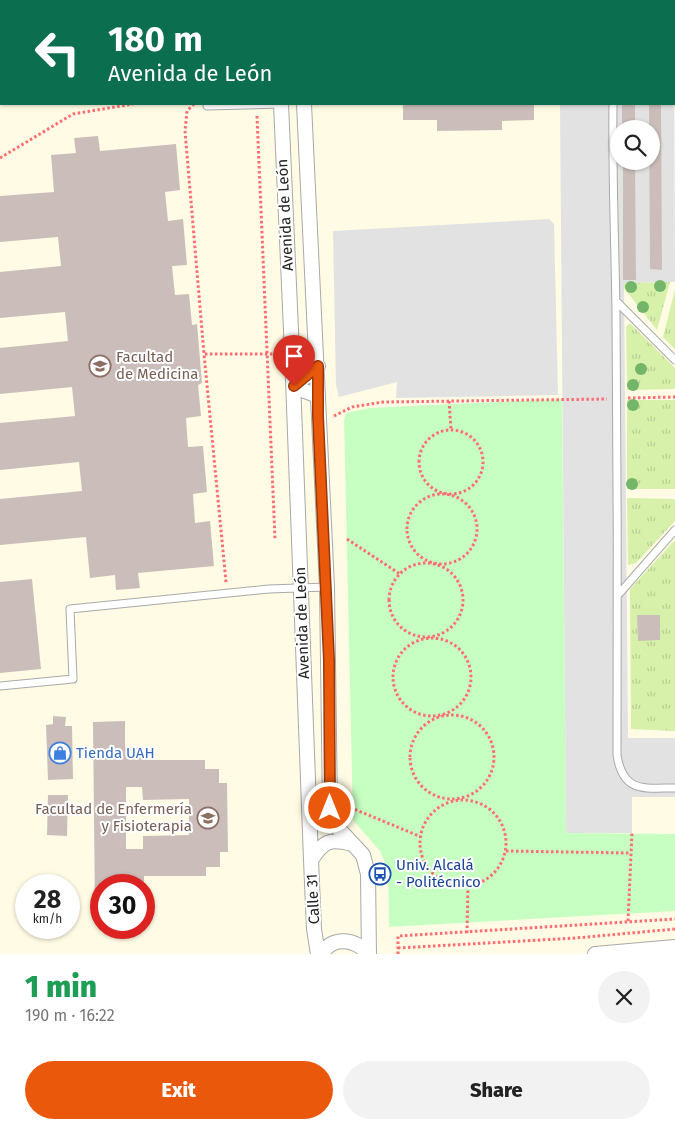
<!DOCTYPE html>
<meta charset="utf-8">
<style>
:root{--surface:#fff;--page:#f2f2f2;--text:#222;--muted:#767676;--accent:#ea580c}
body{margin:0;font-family:"Fira Sans",sans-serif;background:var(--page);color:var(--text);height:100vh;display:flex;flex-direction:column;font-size:19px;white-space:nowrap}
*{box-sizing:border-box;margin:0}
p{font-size:16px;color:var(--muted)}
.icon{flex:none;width:28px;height:28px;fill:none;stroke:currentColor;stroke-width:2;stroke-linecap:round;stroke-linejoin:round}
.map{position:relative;height:954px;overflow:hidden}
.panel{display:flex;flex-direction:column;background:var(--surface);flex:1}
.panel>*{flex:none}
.hud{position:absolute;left:0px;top:0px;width:675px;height:105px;box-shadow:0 1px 4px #0004;background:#0b6e4f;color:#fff;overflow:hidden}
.fabs{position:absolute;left:610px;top:120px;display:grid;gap:10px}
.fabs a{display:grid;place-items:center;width:50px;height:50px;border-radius:50%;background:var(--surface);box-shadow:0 1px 4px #0004;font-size:25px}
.speed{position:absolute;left:15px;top:874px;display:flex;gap:10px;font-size:25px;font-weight:700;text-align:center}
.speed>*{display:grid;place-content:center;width:65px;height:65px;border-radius:50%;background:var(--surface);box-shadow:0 1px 4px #0004;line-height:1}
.speed small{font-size:12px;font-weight:400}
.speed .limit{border:8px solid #d22;background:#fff;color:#111}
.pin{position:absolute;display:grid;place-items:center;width:42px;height:42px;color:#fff;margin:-51px -21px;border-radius:50% 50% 50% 0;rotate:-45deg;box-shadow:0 0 5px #0007}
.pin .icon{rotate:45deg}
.me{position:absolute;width:55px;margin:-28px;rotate:0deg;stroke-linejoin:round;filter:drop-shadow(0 0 4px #0008)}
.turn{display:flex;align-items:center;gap:18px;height:105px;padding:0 25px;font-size:22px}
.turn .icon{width:65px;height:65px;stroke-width:2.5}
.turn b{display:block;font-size:35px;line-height:42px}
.round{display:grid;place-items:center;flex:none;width:52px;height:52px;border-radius:26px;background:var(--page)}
.headline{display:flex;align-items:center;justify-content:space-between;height:85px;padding:0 25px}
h1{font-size:30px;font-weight:800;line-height:38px;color:#1e9e55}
.button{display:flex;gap:10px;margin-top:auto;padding:10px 25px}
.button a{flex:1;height:58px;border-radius:30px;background:var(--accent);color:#fff;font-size:20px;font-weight:800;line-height:58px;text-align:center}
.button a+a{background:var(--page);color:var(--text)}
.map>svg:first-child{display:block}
.education{fill:#fffbe4;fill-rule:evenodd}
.grass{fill:url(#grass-tufts)}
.park{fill:#c7ffc2}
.parking{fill:#e2e2e2;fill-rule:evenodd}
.building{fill:#cbbeba;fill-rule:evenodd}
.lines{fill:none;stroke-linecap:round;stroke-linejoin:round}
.service-casing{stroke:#a9a9a9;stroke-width:9}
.minor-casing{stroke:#a9a9a9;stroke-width:16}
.path{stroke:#ff6c74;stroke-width:3;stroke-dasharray:2.5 2.5;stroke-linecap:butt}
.service{stroke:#fff;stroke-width:7}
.minor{stroke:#fff;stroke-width:14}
.tree{fill:#73b669}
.route-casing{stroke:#983908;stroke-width:12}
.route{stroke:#ea580c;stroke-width:9}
.labels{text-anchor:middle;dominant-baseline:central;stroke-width:4;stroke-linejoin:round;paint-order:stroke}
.street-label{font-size:15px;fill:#222;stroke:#fff}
.education-label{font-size:15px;fill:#785e54;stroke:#fff;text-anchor:start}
.shop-label{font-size:15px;fill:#366cbe;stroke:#fff;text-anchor:start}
.transit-label{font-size:15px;fill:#164399;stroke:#fff;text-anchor:start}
</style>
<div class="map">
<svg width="675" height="954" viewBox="0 0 675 954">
<defs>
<pattern id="grass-tufts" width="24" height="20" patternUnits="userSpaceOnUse" patternTransform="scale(1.25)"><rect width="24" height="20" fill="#d8f1aa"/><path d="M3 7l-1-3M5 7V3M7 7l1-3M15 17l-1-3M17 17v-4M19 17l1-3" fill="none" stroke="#b9ce92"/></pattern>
</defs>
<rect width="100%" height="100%" fill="#f3ede8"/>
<path class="education" d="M0 0H675V954H0ZM1 1H674V104H1ZM619 129H651V161H619ZM26 885H69V928H26ZM101 885H144V928H101Z"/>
<path class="grass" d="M670 282 657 330 624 288V283Z
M675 289V349L663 337Z
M630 323 675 368V389L627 390 626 327Z
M627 400H675V489H627Z
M627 498 675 499V521L636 563 628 565Z
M675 540V731L631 729 630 589Z"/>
<path class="park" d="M562 399 566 833 675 834V911L389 927 388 870 380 851 353 820 344 420 346 413 369 408Z"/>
<path class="parking" d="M674 30 675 282 624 283 628 738H675V797H632V833H566L560 104H674ZM619 129H651V161H619Z
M549 219 554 224 558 395 396 398 397 382 339 397 336 385 333 231Z"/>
<path class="building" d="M403 104H534V120L502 121V130L437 131V120H403Z
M622 104H635V129H622Z
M649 104H661L662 270 650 269Z
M98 136 100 151 176 144 180 190 165 192 168 221 183 219 187 265 172 266 175 295 189 294 192 325 197 324 202 383 198 385 201 416 186 418 188 447 203 446 207 492 193 494 195 523 210 521 214 566 138 573 140 588 116 590 115 575 90 578 86 537 0 545V499L82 491 79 462 0 470V423L75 416 72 387 0 394V348L68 341 65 312 0 318V272L61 266 58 237 0 242V196L54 192 51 155 76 153 74 138Z
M623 161H635L636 280H623Z
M32 579 41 669 0 673V582Z
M637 615H660V640L638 641Z
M53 716 66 717 65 726H72L73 779 48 780 46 725 53 724Z
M125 721V747H143V760H205V769H219V783H227L228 852H220V867H206V876H144V885H101V912H95L93 722ZM126 787H142L143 800 189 799V835L143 836V849H126Z
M48 795H68L67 836 47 835Z"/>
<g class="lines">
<g class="service-casing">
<path id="service" d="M609 0V1
M674 66H675
M613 104C612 173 615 242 616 312 617 460 618 607 617 755 623 793 643 788 675 788
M207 106 281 104
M616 301 675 360
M618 595 675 530
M0 686 73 679 70 609 269 589 327 587"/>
</g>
<g class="minor-casing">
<path id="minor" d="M276 0V1
M326 1 327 0
M281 104 292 353 311 860 314 929 318 954
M304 104 327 587 330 809 337 827 363 855 368 874 369 954
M318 396 294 387 318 366
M311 860C324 841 329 838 352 844
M322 954C332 935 356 939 368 954
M595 954 675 947"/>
</g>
<path class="path" d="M248 0V1
M210 1V0
M194 104 187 111 185 131 204 354
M257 116 275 539
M0 158 73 114 133 104
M628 398 675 397
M449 401 451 430
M334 416 352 407 383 402 607 399
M419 462a32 32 0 1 1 64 0a32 32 0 1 1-64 0Z
M407 529a35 35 0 1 1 70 0a35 35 0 1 1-70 0Z
M347 539 400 574
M389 600a37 37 0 1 1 74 0a37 37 0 1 1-74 0Z
M226 582 204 354H279
M393 677a39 39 0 1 1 78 0a39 39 0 1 1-78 0Z
M410 757a42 42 0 1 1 84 0a42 42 0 1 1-84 0Z
M420 843a43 43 0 1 1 86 0a43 43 0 1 1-86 0Z
M345 809H354L419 836
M506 851 630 853
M628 921 632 833
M467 933 468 886
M398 948 576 938 675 929
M398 954V936L675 919"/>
<use href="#service" class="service"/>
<use href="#minor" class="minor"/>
</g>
<g class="tree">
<circle cx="660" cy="286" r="6"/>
<circle cx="631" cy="287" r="6"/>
<circle cx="643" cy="307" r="6"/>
<circle cx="641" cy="369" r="6"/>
<circle cx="633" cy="385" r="6"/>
<circle cx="633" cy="405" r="6"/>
<circle cx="632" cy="484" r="6"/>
</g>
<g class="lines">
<g class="route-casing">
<path id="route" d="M294 386 318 366V416L329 660 330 808"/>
</g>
<use href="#route" class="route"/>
</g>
<defs>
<g id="university-ring" transform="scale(1.125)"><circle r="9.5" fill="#fff" stroke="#8d6e63" stroke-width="1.5"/><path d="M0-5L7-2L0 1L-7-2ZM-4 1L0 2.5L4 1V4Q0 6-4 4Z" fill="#8d6e63"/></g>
<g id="shop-ring" transform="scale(1.125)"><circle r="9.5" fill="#fff" stroke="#3f7fe0" stroke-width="1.5"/><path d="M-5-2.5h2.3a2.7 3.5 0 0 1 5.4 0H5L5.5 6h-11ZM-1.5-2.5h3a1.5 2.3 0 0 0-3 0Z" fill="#3f7fe0"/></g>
<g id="bus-ring" transform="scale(1.125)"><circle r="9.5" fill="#fff" stroke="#1a4fb4" stroke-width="1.5"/><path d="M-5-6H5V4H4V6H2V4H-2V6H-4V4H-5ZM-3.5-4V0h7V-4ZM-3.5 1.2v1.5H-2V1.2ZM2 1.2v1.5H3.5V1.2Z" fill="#1a4fb4"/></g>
</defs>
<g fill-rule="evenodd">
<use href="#university-ring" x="100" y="366"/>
<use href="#shop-ring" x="60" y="753"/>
<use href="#university-ring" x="208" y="818"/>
<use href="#bus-ring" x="380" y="874"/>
</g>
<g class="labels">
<g class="street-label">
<text transform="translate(285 215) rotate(-93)">Avenida de León</text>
<text transform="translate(302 623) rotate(-92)">Avenida de León</text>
<text transform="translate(313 899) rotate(-93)">Calle 31</text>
</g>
<g class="education-label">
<text x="116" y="357">Facultad<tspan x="116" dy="17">de Medicina</tspan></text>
<text x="192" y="809" text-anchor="end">Facultad de Enfermería<tspan x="192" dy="17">y Fisioterapia</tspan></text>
</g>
<g class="shop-label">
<text x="76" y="753">Tienda UAH</text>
</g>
<g class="transit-label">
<text x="396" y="865">Univ. Alcalá<tspan x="396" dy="17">- Politécnico</tspan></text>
</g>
</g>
</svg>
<div class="fabs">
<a><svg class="icon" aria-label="search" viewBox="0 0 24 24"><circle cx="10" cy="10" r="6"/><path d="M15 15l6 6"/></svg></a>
</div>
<div class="speed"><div>28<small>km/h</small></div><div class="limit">30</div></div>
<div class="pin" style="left:294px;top:386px;background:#d93025"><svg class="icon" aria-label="arrive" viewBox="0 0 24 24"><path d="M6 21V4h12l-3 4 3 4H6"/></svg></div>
<svg class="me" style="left:330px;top:808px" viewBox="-20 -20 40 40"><circle r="17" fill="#ea580c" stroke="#fff" stroke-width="3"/><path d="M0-11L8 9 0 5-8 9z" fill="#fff"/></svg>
<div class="hud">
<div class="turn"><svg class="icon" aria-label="left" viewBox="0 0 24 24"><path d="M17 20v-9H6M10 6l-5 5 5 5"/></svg><div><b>180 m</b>Avenida de León</div></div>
</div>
</div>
<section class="panel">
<div class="headline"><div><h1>1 min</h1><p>190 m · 16:22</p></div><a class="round"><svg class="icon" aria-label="close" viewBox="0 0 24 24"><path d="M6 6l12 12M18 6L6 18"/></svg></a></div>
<div class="button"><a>Exit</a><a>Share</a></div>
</section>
